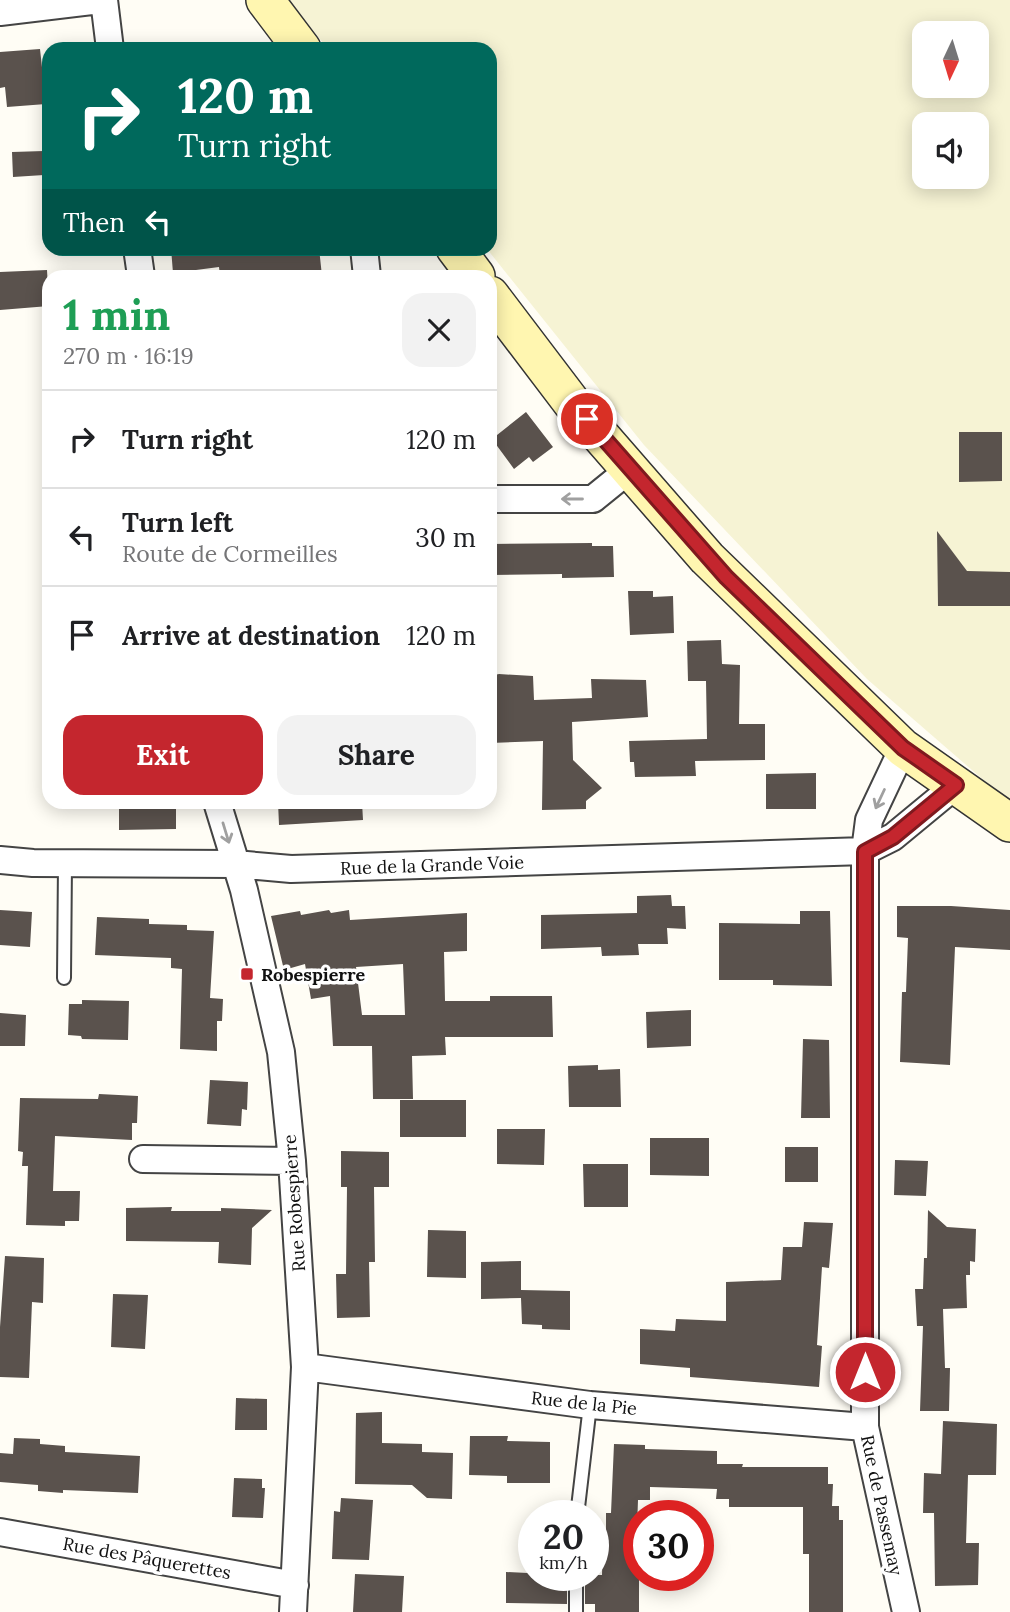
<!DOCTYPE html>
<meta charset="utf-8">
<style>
:root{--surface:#fff;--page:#f2f2f2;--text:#202124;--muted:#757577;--line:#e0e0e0;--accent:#c4262e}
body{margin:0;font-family:Lora,serif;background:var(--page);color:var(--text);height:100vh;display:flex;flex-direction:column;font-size:26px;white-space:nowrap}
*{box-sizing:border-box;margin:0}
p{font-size:23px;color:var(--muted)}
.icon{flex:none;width:38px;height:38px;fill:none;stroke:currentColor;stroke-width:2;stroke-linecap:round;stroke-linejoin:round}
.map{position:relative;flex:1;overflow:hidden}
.panel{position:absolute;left:42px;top:270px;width:455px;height:539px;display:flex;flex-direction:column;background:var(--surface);border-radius:21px;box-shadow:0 4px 18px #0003}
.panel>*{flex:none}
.hud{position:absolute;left:42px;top:42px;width:455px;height:214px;border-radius:21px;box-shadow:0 4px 18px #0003;background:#00695c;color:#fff;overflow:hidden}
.needle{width:46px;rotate:184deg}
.controls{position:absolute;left:912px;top:21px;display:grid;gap:14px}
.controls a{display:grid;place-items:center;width:77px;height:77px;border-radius:14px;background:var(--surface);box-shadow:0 4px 18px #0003;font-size:35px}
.speed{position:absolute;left:518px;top:1500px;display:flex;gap:14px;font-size:35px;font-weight:700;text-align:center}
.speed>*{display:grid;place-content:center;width:91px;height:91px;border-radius:50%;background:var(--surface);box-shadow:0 4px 18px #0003;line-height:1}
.speed small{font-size:18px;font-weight:400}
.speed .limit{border:10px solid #d22;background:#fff;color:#111}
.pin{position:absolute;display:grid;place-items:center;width:60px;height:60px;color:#fff;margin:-30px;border:4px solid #fff;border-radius:50%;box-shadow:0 2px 7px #0007}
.me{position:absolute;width:77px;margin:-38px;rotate:0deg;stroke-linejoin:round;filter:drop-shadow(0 0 5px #0008)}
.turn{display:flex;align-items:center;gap:24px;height:147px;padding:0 21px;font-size:32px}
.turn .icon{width:91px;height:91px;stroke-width:2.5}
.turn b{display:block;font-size:49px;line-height:60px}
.then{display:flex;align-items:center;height:66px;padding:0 21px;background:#0003;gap:14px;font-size:26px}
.round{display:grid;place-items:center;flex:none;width:74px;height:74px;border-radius:21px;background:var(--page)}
.headline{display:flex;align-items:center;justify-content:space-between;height:119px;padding:0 21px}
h1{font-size:42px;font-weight:700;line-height:52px;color:#1e9e55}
.primary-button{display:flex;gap:14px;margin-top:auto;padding:14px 21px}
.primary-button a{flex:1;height:80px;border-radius:21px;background:var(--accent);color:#fff;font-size:28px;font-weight:700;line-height:80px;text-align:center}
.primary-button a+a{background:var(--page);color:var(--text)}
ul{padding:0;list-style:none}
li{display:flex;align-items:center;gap:21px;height:98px;padding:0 21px;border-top:2px solid var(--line)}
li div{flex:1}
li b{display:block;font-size:26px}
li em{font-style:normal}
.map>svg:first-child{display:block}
.farmland{fill:#f6f3d4;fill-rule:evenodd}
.building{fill:#5a524d;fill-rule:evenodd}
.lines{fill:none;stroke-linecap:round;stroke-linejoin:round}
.service-casing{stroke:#444;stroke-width:16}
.minor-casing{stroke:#444;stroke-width:30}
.secondary-casing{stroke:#333;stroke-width:40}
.service{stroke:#fff;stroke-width:12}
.minor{stroke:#fff;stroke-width:26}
.secondary{stroke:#fff6b0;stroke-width:37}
.oneway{stroke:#a0a0a0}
.route-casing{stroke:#7f191e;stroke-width:18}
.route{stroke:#c4262e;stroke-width:12}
.poi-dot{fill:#c4262e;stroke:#fff;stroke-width:2.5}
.labels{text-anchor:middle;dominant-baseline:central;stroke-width:7;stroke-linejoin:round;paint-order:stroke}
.street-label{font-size:18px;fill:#111;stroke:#fff}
.poi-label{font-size:18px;font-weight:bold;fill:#111;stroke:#fff;text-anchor:start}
</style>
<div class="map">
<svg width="1010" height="1612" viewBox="0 0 1010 1612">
<rect width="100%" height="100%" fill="#fffdf5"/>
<path class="farmland" d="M288 0H1010V803L867 679 644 445 487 249 490 248V49H328ZM924 33H976V86H924ZM924 124H976V177H924Z"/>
<path class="building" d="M40 49 46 104 7 107 5 87 0 88V52Z
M44 151V175L13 177 12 152Z
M171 248H319L322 276H220L219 267 173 273Z
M47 270 49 306 0 310V272Z
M526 412 553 447 533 462 529 457 514 469 492 439Z
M959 432H1002V481L959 482Z
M937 531 967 571 1010 572V606H938Z
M592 543V546H613L614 577 562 578V574L490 575V544Z
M628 591H653V597L673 596 674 633 630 635Z
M721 640 722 664 740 665 739 724H765V760L695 761 696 776 635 777 634 762H630L629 741 707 739 706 681H688L687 641Z
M499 674 533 676 534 700 592 698 591 679 646 680 648 717 572 722 573 760 602 788 586 801V809L542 810 543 741 490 743V676Z
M816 773V809H766V774Z
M278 802H362L363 820 279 825Z
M119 806H176V829L119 830Z
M671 895 672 906H685L686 929 667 928 668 944H638L639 955 602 956 601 947 541 949V915L637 913V896Z
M897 906H951L1010 910V950L955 947 950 1065 900 1062 902 992H906L908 938 897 937Z
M0 910 32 912 30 947 0 945Z
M329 910 331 913 349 910 350 920 467 913V951L444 952 445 1001H490V996H552L553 1037H445L446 1055 412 1056 413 1099H373L372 1046H333L330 996 311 999 305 964 284 970 271 916 300 911 301 915ZM403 964 405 1015H362L356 967Z
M800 911H830L832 986 773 985V980H719V923L800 924Z
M97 917 149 919V924L187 925V930L214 931 210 998 223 999 222 1021H217V1051L180 1049 182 969 171 968V958L95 955Z
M82 1000 129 1001 128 1040 82 1039 81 1036 68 1035 69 1004H82Z
M691 1010V1046L647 1048 646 1012Z
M0 1013 26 1015 25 1046H0Z
M803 1039 829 1040 830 1118H801Z
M598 1065V1070L620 1069 621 1107H569L568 1066Z
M210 1080 248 1082 247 1110 242 1109 241 1126 207 1124Z
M99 1094 138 1096 137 1123H132V1140L55 1136 53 1191H80L79 1221H65V1226L26 1225 28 1166H22L23 1152 18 1151 20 1098 98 1099Z
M400 1100H466V1137H400Z
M497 1129H545L544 1165 497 1164Z
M650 1138H709V1176L650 1175Z
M785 1147H818V1182H785Z
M341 1151 389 1152V1187H374L375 1262H369L370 1317 337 1318 336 1274H346L347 1187H341Z
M895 1160 928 1161 926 1196 894 1195Z
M583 1164H628V1207H584Z
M172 1207 171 1211H221V1208L272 1210 252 1228 251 1265 218 1263 219 1242 126 1241V1208Z
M928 1210 947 1227 976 1229 975 1262 970 1261V1275H966L967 1308 943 1309 945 1368H950L949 1411H920L923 1326H917L915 1289H923L924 1258H927Z
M804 1222 833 1223 829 1268 822 1267 817 1345 822 1346 819 1387 690 1377V1368L640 1364V1329L675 1331 676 1319 726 1321V1282L781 1280 783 1247H802Z
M428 1230 466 1231V1278L427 1277Z
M5 1256 44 1258 43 1303 32 1302 29 1378 0 1377V1327Z
M521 1261V1290L570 1291V1330L542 1329V1325L522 1324 521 1298 481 1299V1262Z
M113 1294 148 1295 145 1349 111 1347Z
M236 1398 267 1399V1430H235Z
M382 1412V1443L422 1444V1452L453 1453 452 1499 427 1498 412 1485 355 1484 356 1413Z
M943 1421 997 1424 996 1475H968L966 1543H979L978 1585 935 1586 934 1513H923L924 1473 941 1474Z
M470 1436H508L507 1441 550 1442V1483H507V1476L469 1475Z
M14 1438 40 1439V1444L65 1446V1452L140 1456 138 1493 63 1490V1493L38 1491V1485L0 1482V1453L13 1454Z
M614 1444 645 1445V1449L717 1451V1464H743L742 1467H828V1484H833L832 1506H839V1520H843V1612H809V1554H803V1507H729V1499H716L717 1489 650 1487V1500H638L636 1557H639V1612H595V1604H585V1575H602L603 1535H606V1513H611Z
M234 1478 262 1479V1488H265L263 1518 232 1517Z
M341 1498 373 1500 369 1560 332 1559 334 1511 340 1512Z
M506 1572 567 1575V1604L506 1603Z
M355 1574 404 1576 402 1612H353Z"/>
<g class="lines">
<g class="service-casing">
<path id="service" d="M64 978 65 863
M577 1516 590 1405
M576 1612V1575"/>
</g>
<g class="minor-casing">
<path id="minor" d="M104 0 110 49
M0 12 100 0
M137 248 141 276
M364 248 367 276
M490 499H593L630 469
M903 748 869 820 865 851V1427L906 1612
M217 802 244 890 281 1052 292 1161 305 1367 293 1612
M0 860 33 863 235 864 291 869 865 851 893 837 956 785
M143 1159 292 1161
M305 1367 590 1405 865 1427
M0 1532 295 1585"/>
</g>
<g class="secondary-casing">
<path id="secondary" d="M265 0 302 49
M455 248 476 276
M490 295 572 403 707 558 903 748 1010 823"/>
</g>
<use href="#service" class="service"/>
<use href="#minor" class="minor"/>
<use href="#secondary" class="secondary"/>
</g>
<defs><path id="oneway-shaft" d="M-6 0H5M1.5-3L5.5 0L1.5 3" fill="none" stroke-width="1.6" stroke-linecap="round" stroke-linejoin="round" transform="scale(1.75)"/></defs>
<g class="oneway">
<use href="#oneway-shaft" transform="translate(572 499) rotate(-180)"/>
<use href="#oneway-shaft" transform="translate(880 799) rotate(115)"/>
<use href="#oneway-shaft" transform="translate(226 833) rotate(73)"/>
</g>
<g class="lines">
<g class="route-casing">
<path id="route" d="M587 419 726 577 903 748 956 785 893 837 865 852V1372"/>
</g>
<use href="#route" class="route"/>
</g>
<rect class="poi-dot" x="240" y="967" width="14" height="14" rx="3.5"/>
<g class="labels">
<g class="street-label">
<text transform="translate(432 865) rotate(-2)">Rue de la Grande Voie</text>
<text transform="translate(294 1203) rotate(-94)">Rue Robespierre</text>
<text transform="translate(584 1403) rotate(6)">Rue de la Pie</text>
<text transform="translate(882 1505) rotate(78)">Rue de Passemay</text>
<text transform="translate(147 1558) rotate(10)">Rue des Pâquerettes</text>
</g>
<g class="poi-label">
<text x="261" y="974">Robespierre</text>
</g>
</g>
</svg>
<div class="controls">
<a><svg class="needle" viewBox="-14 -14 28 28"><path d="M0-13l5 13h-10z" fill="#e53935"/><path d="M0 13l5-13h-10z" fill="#757577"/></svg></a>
<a><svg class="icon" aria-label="sound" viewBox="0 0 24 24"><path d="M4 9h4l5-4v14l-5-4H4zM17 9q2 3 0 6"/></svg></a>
</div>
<div class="speed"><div>20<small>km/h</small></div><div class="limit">30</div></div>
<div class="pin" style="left:587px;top:419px;background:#d93025"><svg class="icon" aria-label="arrive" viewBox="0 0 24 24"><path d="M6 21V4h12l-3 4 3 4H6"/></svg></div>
<svg class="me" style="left:865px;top:1372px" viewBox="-20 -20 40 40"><circle r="17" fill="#c4262e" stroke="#fff" stroke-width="3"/><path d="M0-11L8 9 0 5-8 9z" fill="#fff"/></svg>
<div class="hud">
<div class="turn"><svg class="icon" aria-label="right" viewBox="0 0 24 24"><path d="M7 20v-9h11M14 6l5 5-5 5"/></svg><div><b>120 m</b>Turn right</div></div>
<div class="then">Then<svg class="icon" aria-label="left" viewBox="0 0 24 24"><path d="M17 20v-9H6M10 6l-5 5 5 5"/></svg></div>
</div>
<section class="panel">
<div class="headline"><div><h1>1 min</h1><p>270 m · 16:19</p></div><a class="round"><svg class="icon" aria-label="close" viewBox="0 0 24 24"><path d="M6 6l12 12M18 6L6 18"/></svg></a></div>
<ul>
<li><svg class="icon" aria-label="right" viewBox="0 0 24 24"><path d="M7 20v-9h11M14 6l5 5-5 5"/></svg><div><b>Turn right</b></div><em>120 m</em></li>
<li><svg class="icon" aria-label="left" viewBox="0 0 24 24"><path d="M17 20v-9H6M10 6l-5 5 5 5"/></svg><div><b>Turn left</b><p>Route de Cormeilles</p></div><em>30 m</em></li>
<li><svg class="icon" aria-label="arrive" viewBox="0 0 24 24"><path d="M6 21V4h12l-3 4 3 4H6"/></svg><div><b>Arrive at destination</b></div><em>120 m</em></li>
</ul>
<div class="primary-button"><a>Exit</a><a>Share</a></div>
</section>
</div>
